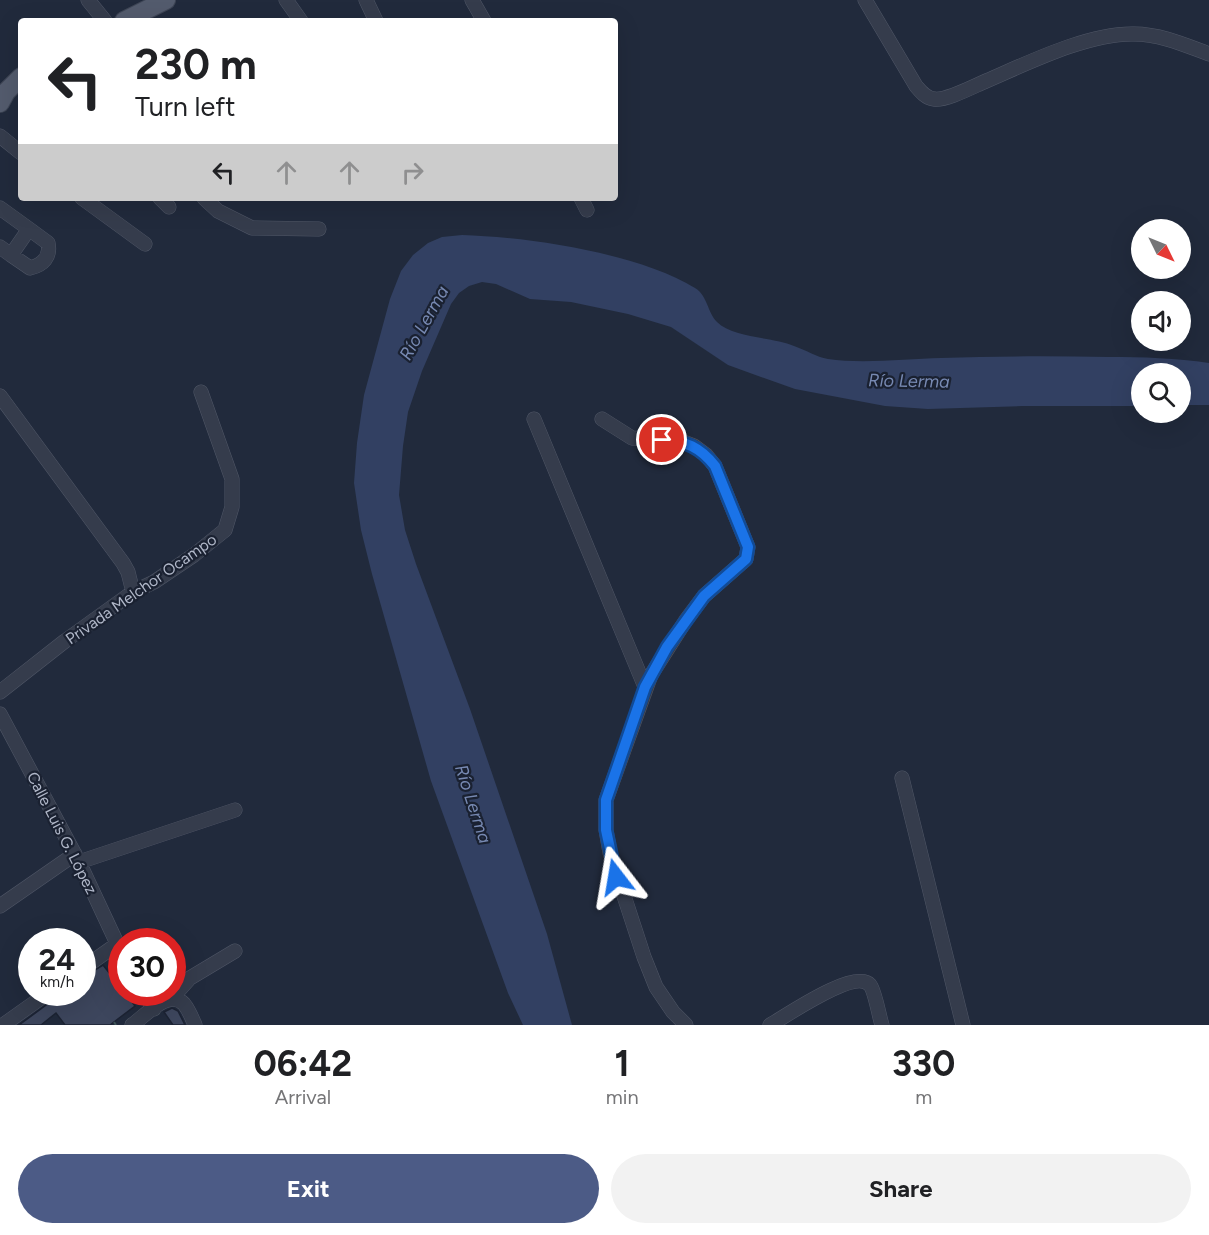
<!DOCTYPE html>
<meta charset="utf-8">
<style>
:root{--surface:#fff;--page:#f2f2f2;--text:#202124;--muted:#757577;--accent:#4c5b86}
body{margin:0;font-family:Figtree,sans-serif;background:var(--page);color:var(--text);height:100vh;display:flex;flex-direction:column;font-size:22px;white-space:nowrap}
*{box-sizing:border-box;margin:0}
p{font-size:20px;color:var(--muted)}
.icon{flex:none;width:33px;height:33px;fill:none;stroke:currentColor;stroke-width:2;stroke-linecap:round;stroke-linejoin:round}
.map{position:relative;height:1025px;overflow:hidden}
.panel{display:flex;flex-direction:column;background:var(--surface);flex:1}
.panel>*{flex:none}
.top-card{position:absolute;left:18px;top:18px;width:600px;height:183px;border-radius:6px;box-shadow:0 6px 24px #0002;background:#fff;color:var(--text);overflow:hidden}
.needle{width:39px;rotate:133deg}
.controls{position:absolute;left:1131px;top:219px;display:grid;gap:12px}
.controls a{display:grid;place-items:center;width:60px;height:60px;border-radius:50%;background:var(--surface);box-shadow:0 6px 24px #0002;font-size:30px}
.speed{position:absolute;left:18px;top:928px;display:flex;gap:12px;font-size:30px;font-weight:700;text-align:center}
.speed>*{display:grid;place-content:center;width:78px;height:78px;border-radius:50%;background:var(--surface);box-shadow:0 6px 24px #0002;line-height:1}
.speed small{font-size:15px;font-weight:400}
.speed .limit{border:9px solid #d22;background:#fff;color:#111}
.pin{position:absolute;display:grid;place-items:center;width:51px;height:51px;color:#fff;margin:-26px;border:3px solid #fff;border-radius:50%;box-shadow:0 2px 6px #0007}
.me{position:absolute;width:66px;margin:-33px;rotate:346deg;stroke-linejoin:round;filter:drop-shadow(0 0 4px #0008)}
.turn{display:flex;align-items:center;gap:21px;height:126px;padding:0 18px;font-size:27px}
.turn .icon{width:78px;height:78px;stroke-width:2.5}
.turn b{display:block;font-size:42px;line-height:51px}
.lanes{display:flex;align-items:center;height:57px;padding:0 18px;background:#0003;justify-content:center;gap:30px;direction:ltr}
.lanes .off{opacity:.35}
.eta{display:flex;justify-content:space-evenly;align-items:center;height:102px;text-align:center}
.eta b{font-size:36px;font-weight:700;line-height:42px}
.action{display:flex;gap:12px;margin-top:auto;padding:12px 18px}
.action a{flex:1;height:69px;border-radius:36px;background:var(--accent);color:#fff;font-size:24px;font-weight:700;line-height:69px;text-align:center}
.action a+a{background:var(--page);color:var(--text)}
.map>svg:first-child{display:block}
.water{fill:#324062}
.building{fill:#3d465d;stroke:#1c2333;stroke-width:1.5}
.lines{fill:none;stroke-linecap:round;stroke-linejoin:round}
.minor-casing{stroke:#505767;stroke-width:15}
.major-casing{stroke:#3e4555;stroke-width:20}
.path{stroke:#3e5358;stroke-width:2;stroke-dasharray:4.5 4.5;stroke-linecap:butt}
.minor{stroke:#353c4c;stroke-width:14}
.major{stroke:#535b6d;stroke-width:18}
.route-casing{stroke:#114b97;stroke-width:15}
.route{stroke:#1a73e8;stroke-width:10}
.labels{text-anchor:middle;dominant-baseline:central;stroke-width:4.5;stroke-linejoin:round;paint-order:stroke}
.street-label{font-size:16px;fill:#b0b7c8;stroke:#1a2131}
.water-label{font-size:18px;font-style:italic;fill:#7789b2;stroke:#1a2131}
</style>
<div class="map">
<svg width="1209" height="1025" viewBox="0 0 1209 1025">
<rect width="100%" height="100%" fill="#212a3c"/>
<path class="water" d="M462 235C528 237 638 253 695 288 708 296 707 312 717 322 733 338 773 337 794 346 806 350 816 357 828 359 860 364 908 359 941 358 998 356 1053 356 1109 357 1143 357 1176 358 1209 363V405H1181L1180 374H1142L1141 406H1022L928 409 885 406 795 389 761 377 728 365 671 327 628 314 571 302 530 299 496 284 482 282 469 286 459 293 451 304 422 371 408 412 403 446 399 495 405 530 416 564 470 709 547 934 572 1025H523L508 993 431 781 372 574 361 530 354 483 357 443 364 395 390 299 401 271 413 255 428 243 442 237Z"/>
<path class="building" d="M103 965 122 989V993H125L135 1006 110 1025H65L56 1013 41 1025H19L53 1000 60 993H82V978Z
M172 1008 178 1011 185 1025H173L164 1012Z"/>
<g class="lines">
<g class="minor-casing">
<path id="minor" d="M88 0 105 21
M286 0 301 21
M366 0 376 21
M472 0 484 21
M865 0 916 86C921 92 926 98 934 99 946 101 974 86 986 81 1028 63 1088 33 1134 34 1160 34 1185 45 1209 54
M0 136 21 153
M82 198 145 244
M160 198 169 207
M204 198 218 211 252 228 319 229
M581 198 587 210
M0 208 29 229 11 255 0 247
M11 255 30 268C43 265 51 257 48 243L29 229
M0 396 123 563 128 572 133 592
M534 419 645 687
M602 419 632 438 681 441 694 446 706 455 715 466 748 547 746 559 704 596 686 620 651 675 606 800V830L610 853 644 957 656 987 673 1012 686 1025
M0 692 65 641 133 592 154 582 194 555 225 530 232 507V479L201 392
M0 714 79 862 122 954
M902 778 963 1025
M79 862 235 810
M0 906 75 854
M82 969 116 945
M145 993 154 1009
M172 998 190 978 235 951
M3 1025 48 993
M132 1025C145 1016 169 988 184 1004 189 1010 192 1018 195 1025
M770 1025C786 1016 855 968 870 985 875 991 879 1016 882 1025"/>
</g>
<g class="major-casing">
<path id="major" d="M124 21 166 0
M0 103 6 92 21 77"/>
</g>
<path class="path" d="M114 1022 116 1025"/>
<use href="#minor" class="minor"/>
<use href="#major" class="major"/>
</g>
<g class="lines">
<g class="route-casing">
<path id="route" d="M616 877 606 830V800L645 687 667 647 704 596 746 559 748 547 715 466C700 447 686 441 662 440"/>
</g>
<use href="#route" class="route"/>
</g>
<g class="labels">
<g class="street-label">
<text transform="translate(141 589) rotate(-35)">Privada Melchor Ocampo</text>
<text transform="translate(62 833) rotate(63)">Calle Luis G. López</text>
</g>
<g class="water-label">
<text transform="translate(424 323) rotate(-61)">Río Lerma</text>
<text transform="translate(909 381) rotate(1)">Río Lerma</text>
<text transform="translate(473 804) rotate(72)">Río Lerma</text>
</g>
</g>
</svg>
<div class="controls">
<a><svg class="needle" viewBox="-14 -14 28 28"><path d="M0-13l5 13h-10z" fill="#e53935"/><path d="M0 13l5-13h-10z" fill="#757577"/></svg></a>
<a><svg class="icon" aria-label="sound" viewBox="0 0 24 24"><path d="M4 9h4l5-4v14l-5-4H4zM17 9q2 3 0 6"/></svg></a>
<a><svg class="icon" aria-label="search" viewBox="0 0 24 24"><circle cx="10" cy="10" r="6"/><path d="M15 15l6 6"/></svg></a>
</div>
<div class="speed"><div>24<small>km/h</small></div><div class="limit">30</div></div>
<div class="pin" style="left:662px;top:440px;background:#d93025"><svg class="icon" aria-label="arrive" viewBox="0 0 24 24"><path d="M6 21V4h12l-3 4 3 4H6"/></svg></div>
<svg class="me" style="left:616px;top:877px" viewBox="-20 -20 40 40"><path d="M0-17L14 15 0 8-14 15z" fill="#1a73e8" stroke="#fff" stroke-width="4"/></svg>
<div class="top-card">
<div class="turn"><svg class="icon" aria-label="left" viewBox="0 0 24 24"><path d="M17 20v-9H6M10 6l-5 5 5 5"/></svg><div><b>230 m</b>Turn left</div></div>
<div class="lanes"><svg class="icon" aria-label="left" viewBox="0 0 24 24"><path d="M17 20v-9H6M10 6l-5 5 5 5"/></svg><svg class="icon off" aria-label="ahead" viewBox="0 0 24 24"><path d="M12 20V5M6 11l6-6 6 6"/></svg><svg class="icon off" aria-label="ahead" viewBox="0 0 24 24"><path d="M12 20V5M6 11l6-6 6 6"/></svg><svg class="icon off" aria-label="right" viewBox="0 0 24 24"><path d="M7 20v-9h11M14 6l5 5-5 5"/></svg></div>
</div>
</div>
<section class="panel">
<div class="eta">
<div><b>06:42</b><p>Arrival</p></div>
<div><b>1</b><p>min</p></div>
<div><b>330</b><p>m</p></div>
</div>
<div class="action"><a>Exit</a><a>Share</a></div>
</section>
